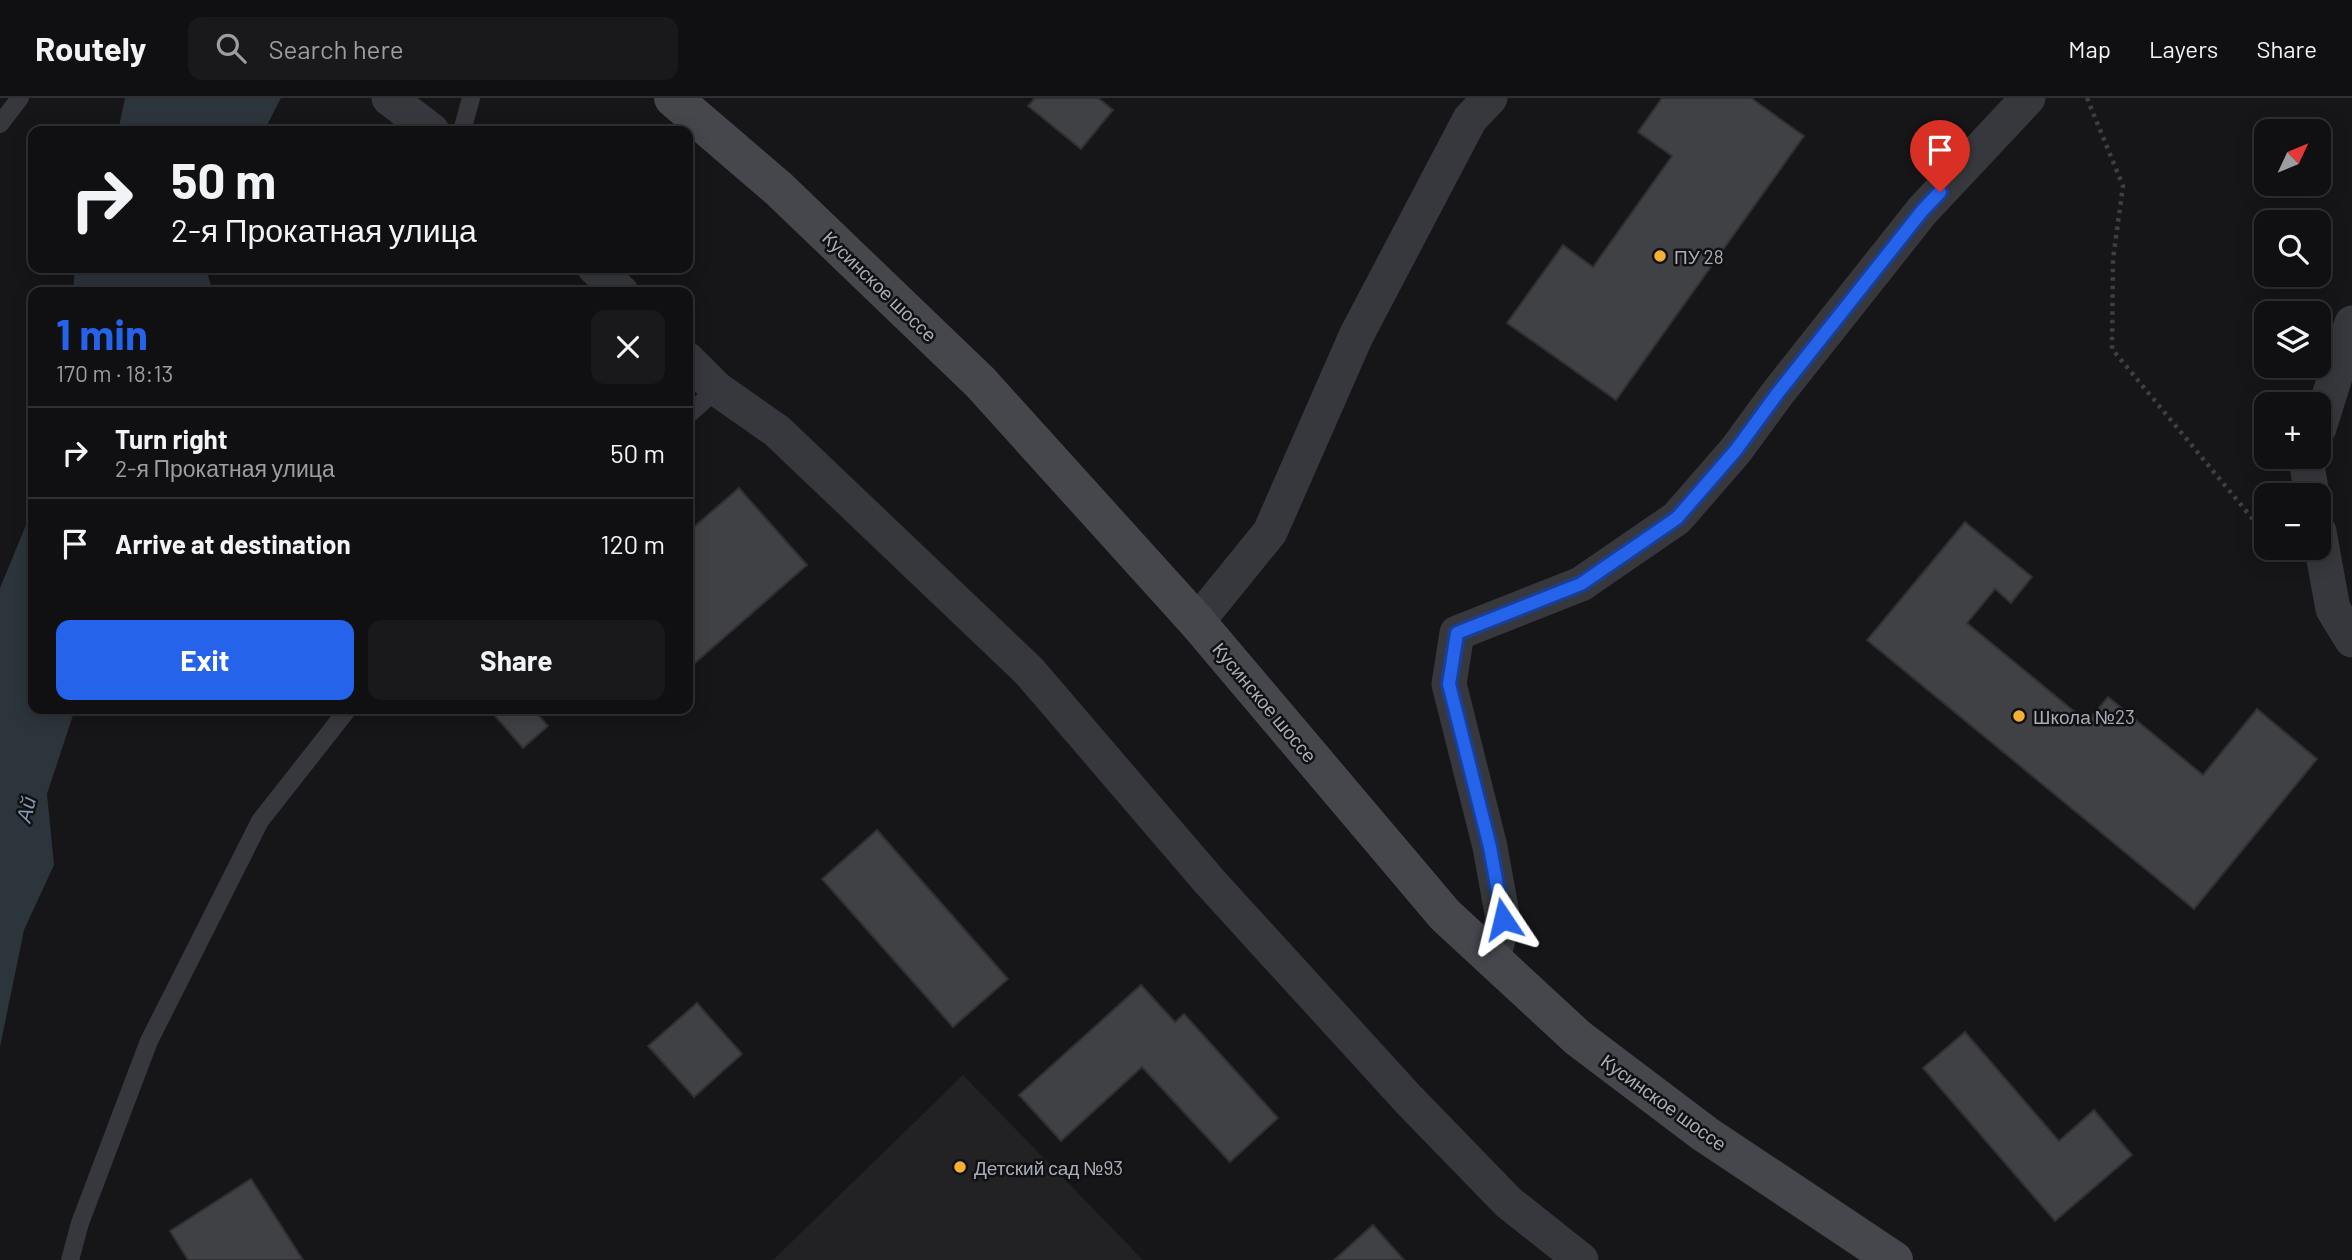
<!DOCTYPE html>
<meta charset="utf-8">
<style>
:root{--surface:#101012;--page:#19191b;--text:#f1f3f6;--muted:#9c9d9f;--line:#303032;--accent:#2563eb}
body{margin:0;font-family:Barlow,sans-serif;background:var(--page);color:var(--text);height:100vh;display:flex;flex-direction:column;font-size:26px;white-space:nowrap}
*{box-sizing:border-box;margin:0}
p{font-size:23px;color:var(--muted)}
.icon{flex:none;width:38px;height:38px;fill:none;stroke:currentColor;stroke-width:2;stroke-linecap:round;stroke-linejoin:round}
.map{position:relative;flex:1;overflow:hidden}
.drawer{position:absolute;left:28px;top:189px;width:665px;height:427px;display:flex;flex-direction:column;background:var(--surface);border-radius:14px;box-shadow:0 4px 18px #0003,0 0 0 2px var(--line)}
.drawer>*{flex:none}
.banner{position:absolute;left:28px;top:28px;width:665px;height:147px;border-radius:14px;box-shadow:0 4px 18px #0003,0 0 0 2px var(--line);background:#101012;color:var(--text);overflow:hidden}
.needle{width:46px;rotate:46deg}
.fabs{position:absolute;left:2254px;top:21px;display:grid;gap:14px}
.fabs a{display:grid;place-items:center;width:77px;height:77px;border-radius:14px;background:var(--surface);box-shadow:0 4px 18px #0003,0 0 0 2px var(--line);font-size:35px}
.pin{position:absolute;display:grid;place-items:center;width:60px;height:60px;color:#fff;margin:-72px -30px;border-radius:50% 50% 50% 0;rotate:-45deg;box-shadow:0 0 7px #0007}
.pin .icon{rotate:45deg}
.me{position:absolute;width:77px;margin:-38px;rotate:350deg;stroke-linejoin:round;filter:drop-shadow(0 0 5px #0008)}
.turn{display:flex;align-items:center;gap:24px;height:147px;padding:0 28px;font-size:32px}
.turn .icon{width:91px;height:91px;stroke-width:2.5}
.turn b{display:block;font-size:49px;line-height:60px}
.round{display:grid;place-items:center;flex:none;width:74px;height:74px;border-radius:14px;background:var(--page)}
.overview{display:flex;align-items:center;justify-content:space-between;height:119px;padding:0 28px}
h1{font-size:42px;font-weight:700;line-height:52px;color:var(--accent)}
.action{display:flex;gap:14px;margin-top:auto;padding:14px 28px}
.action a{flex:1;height:80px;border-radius:14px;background:var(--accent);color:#fff;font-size:28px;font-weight:700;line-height:80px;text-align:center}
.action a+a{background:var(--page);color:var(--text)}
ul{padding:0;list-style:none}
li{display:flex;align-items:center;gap:21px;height:91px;padding:0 28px;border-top:2px solid var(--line)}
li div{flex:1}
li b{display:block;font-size:26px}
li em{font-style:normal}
header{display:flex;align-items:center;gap:42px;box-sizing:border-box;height:98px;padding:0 35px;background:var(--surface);border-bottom:2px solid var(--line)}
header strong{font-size:33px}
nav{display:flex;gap:38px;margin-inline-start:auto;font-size:24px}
.search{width:490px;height:63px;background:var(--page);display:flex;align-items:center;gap:18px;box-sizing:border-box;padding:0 24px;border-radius:14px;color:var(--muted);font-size:26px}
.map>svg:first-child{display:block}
.built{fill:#222225}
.water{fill:#2c353c}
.building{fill:#404145;stroke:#303034;stroke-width:2}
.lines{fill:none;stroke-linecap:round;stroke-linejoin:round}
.path{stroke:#3d3f44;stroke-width:4.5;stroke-dasharray:3.5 5;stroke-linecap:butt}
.service{stroke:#37383d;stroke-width:18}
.minor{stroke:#37383d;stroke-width:35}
.secondary{stroke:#45474d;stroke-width:38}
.route-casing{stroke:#184099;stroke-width:18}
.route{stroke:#2563eb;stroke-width:12}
.poi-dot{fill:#f2b134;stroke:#111113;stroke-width:2.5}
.labels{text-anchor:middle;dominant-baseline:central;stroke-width:5;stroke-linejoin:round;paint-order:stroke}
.poi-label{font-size:19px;fill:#a8adb8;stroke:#111113;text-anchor:start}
.street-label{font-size:19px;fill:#a8adb8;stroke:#111113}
.water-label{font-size:21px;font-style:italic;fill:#7f9bb3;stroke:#111113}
</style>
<header>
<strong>Routely</strong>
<div class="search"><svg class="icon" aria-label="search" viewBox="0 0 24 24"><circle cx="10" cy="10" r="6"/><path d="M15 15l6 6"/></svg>Search here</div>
<nav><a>Map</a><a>Layers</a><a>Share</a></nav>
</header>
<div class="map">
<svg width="2352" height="1162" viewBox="0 0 2352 1162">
<rect width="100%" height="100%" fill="#161618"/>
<path class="built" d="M963 977 1143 1162H773Z"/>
<path class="water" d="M125 0H281L264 33H118Z
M75 170H206L211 188 210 194H73Z
M33 410V611H75L47 696 54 767 24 832 0 949V490Z"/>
<path class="building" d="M1035 0H1098L1113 12 1081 51 1028 8Z
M1662 0H1751L1804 38 1616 302 1507 225 1563 147 1593 169 1672 58 1638 34Z
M739 390 807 467 688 571V434Z
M1965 424 2032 479 2011 505 1995 491 1967 525 2087 624 2108 599 2203 677 2257 611 2317 661 2194 811 1867 542Z
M489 611H533L548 628 523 650Z
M877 732 1008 881 953 929 822 781Z
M1141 887 1175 924 1184 916 1278 1020 1230 1064 1142 969 1061 1043 1019 997Z
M697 905 742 956 694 999 648 948Z
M1965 934 2059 1043 2094 1012 2132 1057 2055 1123 1923 970Z
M251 1081 303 1162H188L170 1133Z
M1373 1127 1404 1162H1334Z"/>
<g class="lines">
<path class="path" d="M2087 0 2123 88 2113 161 2112 251 2266 437
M2277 450 2287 461"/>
<path class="service" d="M0 26 20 0
M462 33 471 0
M688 317 717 291
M70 1162 80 1125 149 943 260 723 348 611"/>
<path class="minor" d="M389 0 432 33
M595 170 621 194
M688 262 717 291 777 333 1029 573 1210 784 1409 1002 1508 1104 1581 1162
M2319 330 2352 225
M2310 359 2307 368 2312 397
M2319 434 2333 511 2352 542
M1197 524 1270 434 1356 238 1470 21 1490 0
M1493 861 1503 821 1490 749 1449 586 1457 535 1581 486 1677 420 1736 352 1777 296 1922 113 2028 0"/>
<path class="secondary" d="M673 0 779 91 980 284 1197 524 1445 817 1578 940 1705 1036 1894 1162"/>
</g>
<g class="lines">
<g class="route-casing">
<path id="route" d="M1503 821 1490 749 1449 586 1457 535 1581 486 1677 420 1736 352 1777 296 1922 113 1940 94"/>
</g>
<use href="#route" class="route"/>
</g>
<g class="poi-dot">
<circle cx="1660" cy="158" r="7"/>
<circle cx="2019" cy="618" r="7"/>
<circle cx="960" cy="1069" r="7"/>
</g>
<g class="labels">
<g class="poi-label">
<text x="1674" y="158">ПУ 28</text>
<text x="2033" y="618">Школа №23</text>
<text x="974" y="1069">Детский сад №93</text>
</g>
<g class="street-label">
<text transform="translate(880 188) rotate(44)">Кусинское шоссе</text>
<text transform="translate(1265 604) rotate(50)">Кусинское шоссе</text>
<text transform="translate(1664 1004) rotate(36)">Кусинское шоссе</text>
</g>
<g class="water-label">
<text transform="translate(25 711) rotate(-76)">Ай</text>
</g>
</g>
</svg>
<div class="fabs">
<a><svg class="needle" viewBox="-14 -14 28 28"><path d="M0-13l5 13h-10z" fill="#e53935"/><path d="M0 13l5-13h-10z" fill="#9c9d9f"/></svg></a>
<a><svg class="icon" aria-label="search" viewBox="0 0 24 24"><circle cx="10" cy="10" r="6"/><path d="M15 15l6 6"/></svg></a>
<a><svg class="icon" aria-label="layers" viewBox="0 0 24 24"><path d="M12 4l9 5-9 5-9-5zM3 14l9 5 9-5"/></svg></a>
<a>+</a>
<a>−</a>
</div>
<div class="pin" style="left:1940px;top:94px;background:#d93025"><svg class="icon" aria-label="arrive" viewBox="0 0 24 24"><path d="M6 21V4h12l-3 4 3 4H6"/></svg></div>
<svg class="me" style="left:1503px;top:821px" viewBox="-20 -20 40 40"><path d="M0-17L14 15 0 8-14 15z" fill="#2563eb" stroke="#fff" stroke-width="4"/></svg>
<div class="banner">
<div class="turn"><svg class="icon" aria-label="right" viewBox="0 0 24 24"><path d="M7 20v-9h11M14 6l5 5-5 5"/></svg><div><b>50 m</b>2-я Прокатная улица</div></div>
</div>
<section class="drawer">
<div class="overview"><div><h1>1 min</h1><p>170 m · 18:13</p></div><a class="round"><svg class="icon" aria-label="close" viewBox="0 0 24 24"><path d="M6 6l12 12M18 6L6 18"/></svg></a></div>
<ul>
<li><svg class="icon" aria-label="right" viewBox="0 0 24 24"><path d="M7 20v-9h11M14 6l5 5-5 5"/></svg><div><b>Turn right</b><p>2-я Прокатная улица</p></div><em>50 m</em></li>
<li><svg class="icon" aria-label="arrive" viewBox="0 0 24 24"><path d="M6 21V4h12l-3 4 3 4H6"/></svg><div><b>Arrive at destination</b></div><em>120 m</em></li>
</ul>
<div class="action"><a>Exit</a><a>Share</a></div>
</section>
</div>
